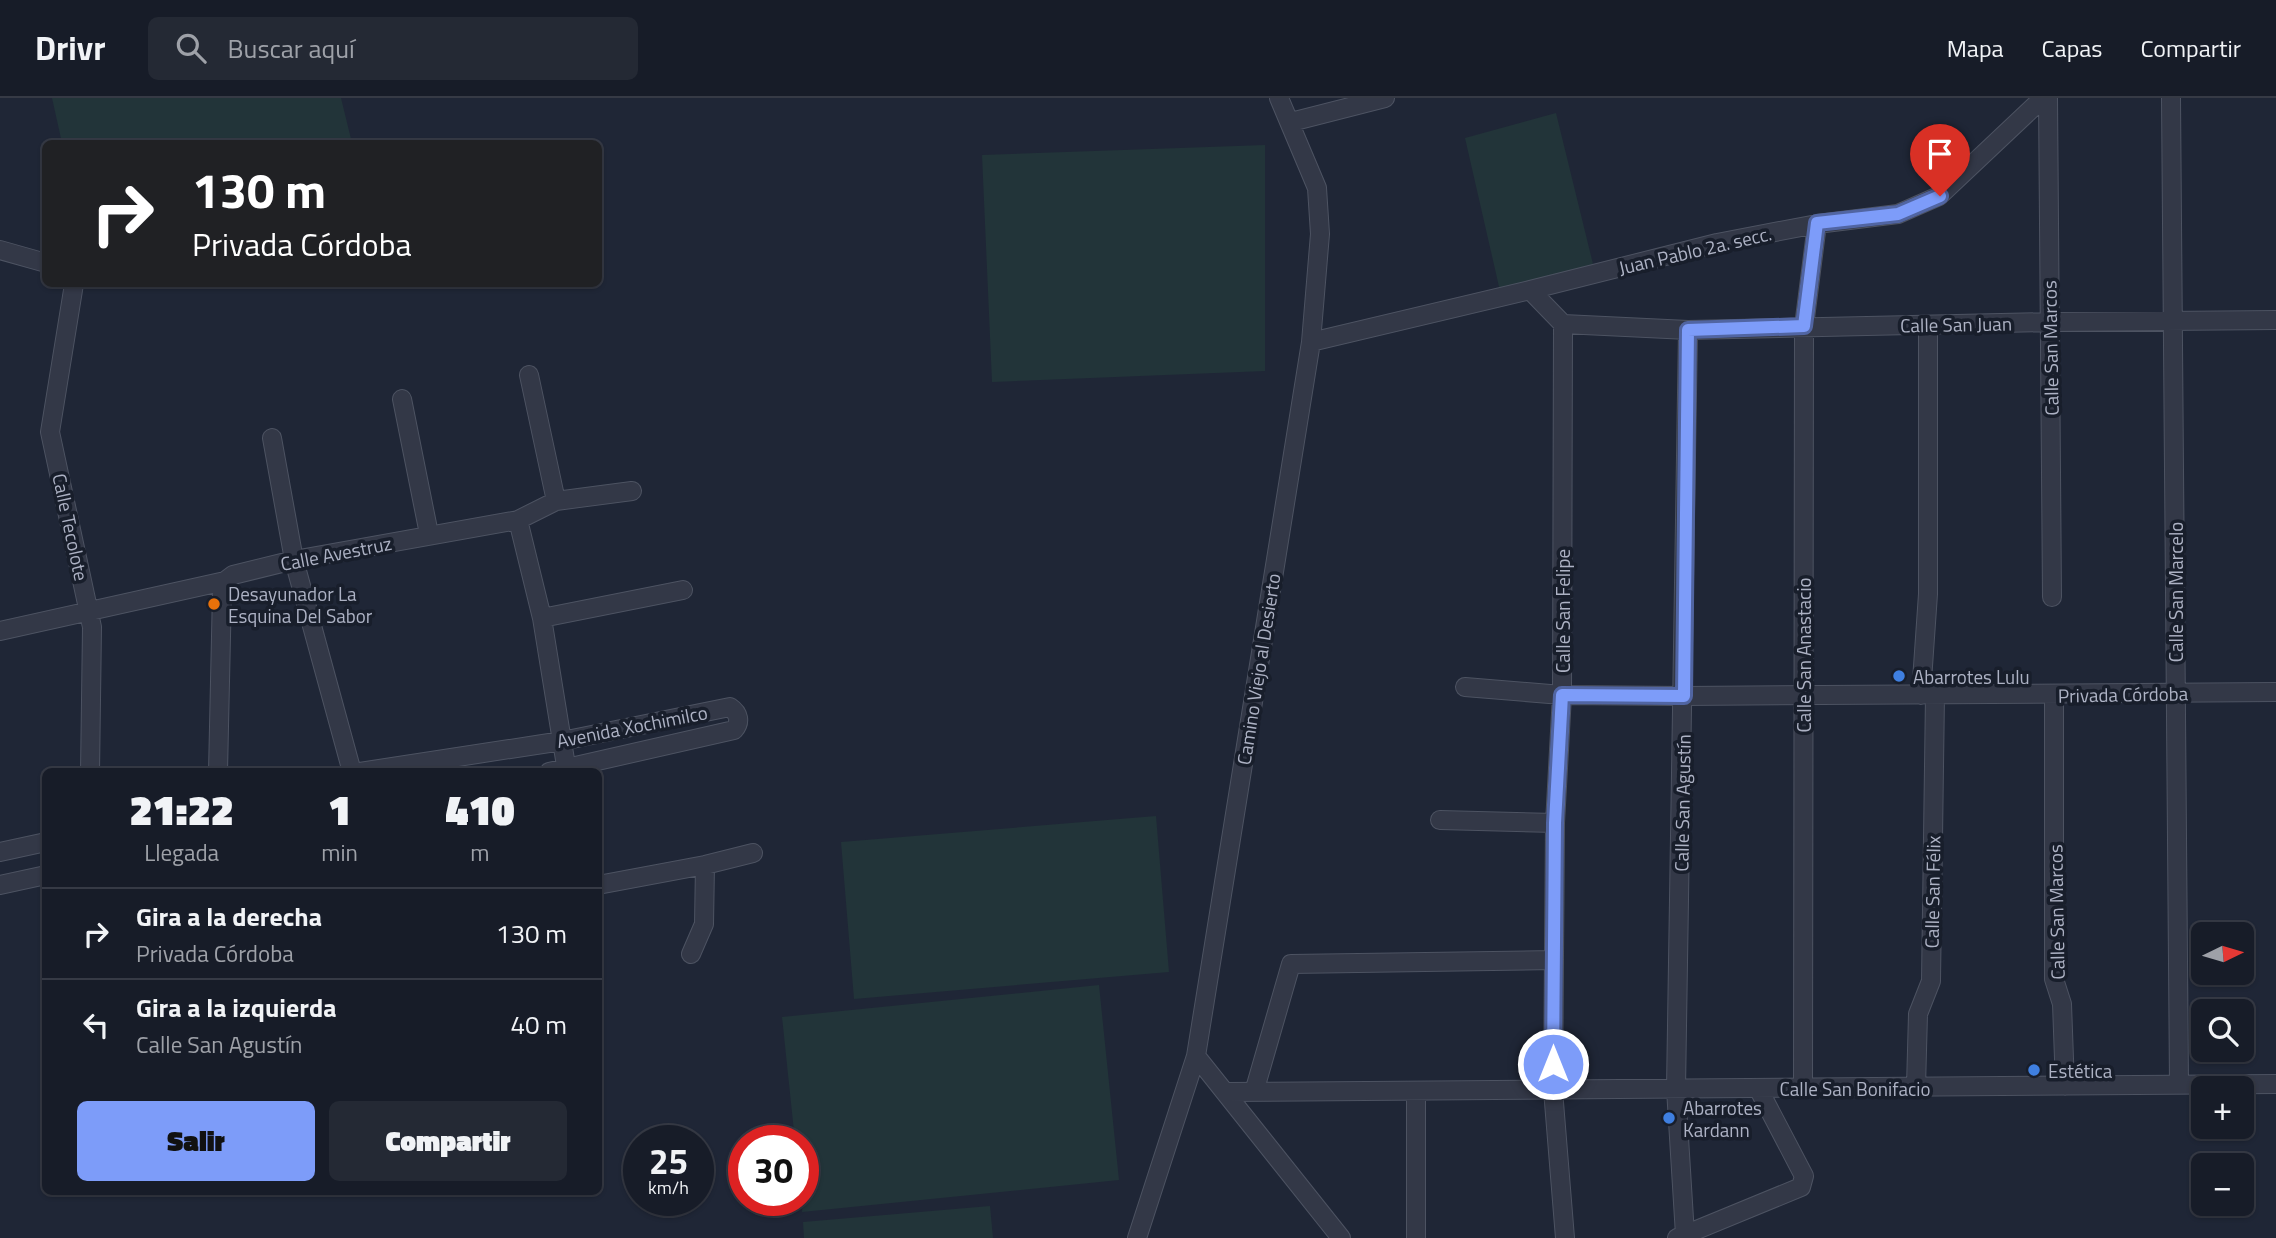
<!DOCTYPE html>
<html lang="es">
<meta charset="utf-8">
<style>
:root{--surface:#171c28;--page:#242934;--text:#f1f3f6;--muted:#9ea1a8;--line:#363a45;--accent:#7d9cf9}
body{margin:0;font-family:"Titillium Web",sans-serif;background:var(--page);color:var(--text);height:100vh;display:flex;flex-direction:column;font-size:26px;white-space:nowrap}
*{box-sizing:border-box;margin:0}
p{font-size:23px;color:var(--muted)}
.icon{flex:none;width:38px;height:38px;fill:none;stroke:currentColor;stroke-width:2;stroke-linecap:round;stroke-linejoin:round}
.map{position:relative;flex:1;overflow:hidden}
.drawer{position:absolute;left:42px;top:670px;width:560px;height:427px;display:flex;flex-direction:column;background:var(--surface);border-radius:10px;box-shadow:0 2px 5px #0004,0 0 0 2px var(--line)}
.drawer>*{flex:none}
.banner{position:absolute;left:42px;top:42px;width:560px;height:147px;border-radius:10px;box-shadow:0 2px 5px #0004,0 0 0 2px var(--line);background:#202124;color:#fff;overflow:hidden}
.needle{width:46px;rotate:85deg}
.tools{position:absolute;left:2191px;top:824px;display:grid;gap:14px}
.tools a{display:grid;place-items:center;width:63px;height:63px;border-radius:10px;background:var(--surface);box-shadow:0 2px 5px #0004,0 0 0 2px var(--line);font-size:35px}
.speed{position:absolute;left:623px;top:1027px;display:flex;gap:14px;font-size:35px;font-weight:700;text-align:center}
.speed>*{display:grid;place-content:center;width:91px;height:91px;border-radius:50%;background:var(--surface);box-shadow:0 2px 5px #0004,0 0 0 2px var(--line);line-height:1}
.speed small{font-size:18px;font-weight:400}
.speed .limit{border:10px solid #d22;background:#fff;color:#111}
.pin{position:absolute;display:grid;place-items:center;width:60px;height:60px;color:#fff;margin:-72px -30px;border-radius:50% 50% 50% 0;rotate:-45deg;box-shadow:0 0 7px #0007}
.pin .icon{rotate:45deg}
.me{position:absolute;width:77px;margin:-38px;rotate:0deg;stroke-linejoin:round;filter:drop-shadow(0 0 5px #0008)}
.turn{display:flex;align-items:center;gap:24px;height:147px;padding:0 35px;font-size:32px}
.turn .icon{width:91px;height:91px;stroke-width:2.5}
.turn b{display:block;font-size:49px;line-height:60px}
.eta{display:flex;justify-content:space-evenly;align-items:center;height:119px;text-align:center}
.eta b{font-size:42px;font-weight:800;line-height:49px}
.action{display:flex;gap:14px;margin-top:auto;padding:14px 35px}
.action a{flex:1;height:80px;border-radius:10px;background:var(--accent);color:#111;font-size:28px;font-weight:800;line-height:80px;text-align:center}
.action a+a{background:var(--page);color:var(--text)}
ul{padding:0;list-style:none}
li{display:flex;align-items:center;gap:21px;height:91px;padding:0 35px;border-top:2px solid var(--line)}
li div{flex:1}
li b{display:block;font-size:26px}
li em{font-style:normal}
header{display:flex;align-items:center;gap:42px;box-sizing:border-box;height:98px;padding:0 35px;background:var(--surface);border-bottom:2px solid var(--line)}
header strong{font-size:33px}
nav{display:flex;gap:38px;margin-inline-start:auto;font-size:24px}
.search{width:490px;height:63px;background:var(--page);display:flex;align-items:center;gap:18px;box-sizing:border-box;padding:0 24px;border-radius:10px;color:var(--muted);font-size:26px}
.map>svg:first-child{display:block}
.green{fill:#223439}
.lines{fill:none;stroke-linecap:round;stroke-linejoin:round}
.street-casing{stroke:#4d5362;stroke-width:20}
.street{stroke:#333847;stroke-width:18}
.route-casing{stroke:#5165a2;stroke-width:18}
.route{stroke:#7d9cf9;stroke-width:12}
.food-dot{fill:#e8710a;stroke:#181e2b;stroke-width:2.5}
.shop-dot{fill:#3f7fe0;stroke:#181e2b;stroke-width:2.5}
.labels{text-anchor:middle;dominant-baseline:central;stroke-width:7;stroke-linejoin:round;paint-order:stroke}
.street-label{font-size:19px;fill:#adb2c4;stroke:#181e2b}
.poi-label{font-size:19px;fill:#adb2c4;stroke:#181e2b;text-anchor:start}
</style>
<header>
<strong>Drivr</strong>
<div class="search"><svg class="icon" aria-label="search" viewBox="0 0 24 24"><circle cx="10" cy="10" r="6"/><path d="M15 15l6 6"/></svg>Buscar aquí</div>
<nav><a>Mapa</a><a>Capas</a><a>Compartir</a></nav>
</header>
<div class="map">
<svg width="2276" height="1140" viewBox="0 0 2276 1140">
<rect width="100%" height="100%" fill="#1f2636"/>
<path class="green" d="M52 0H341L352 45H62Z
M1556 15 1593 166 1500 193 1465 40Z
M1265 47V273L992 284 982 57Z
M1156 718 1169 874 854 901 841 744Z
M1099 887 1119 1082 802 1114 803 1043H795L782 919Z
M990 1108 993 1140H804L803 1124Z"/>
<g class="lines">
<g class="street-casing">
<path id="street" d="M2048 0 2052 499
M2171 0 2179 987
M1291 24 1385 0
M0 152 46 165
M74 186 50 334 92 529 90 674
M1530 192 1563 226 1562 597 1555 725 1553 992 1565 1140
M1563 226 1688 232 2050 224 2276 222
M1311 244 1530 192 1717 145 1817 126 1898 116 1939 98 2043 0
M529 277 556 403
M402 301 429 436
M272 340 294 462 352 674
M518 422 542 520 567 674
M542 520 683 492
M0 533 225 483 233 477 294 462 518 422 556 403 632 393
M1465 589 1562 597 1684 598 2276 594
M1921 597 1928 496V228
M2054 597V881L2062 906 2065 988
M218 674 222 493 225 483
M360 674 562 643 730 609C739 615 741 624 734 632L549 674
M1440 722 1555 725
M0 754 46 744
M0 787 46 777
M598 787 705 767 753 755
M691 856 704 826 705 767
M1196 958 1341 1140
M1916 989 1918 916 1931 883 1935 597
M1803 990 1804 228 1817 126
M1416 993V1140
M1225 994 2276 986
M1254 994 1291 866 1554 862
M1685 1137 1676 991 1688 232
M1137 1140 1196 958 1311 244 1320 136 1317 90 1279 0
M1677 1140 1801 1089 1804 1078 1758 990"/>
</g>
<use href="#street" class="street"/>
</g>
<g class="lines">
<g class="route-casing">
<path id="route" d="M1553 966 1555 725 1562 597 1684 598 1688 232 1804 228 1817 125 1898 116 1940 98"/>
</g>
<use href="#route" class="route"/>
</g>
<circle class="food-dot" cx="214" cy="506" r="7"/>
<g class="shop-dot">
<circle cx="1899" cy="578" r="7"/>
<circle cx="2034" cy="972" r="7"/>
<circle cx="1669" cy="1020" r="7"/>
</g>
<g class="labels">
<g class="street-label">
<text transform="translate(1695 152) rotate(-13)">Juan Pablo 2a. secc.</text>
<text transform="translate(1956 226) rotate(-1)">Calle San Juan</text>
<text transform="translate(2050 250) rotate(-91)">Calle San Marcos</text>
<text transform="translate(71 429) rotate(78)">Calle Tecolote</text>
<text transform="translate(336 455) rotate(-11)">Calle Avestruz</text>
<text transform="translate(2175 494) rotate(-90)">Calle San Marcelo</text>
<text transform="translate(1562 513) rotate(-90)">Calle San Felipe</text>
<text transform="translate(1803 557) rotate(-90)">Calle San Anastacio</text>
<text transform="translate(1258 571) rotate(-81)">Camino Viejo al Desierto</text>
<text transform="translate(2123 596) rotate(-1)">Privada Córdoba</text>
<text transform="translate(632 628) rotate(-11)">Avenida Xochimilco</text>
<text transform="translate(1682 705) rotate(-89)">Calle San Agustín</text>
<text transform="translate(1932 794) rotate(-89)">Calle San Félix</text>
<text transform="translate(2056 814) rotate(-91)">Calle San Marcos</text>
<text x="1855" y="990">Calle San Bonifacio</text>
</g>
<g class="poi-label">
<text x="228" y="495">Desayunador La<tspan x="228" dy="22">Esquina Del Sabor</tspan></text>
<text x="1913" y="578">Abarrotes Lulu</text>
<text x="2048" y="972">Estética</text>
<text x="1683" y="1009">Abarrotes<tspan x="1683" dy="22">Kardann</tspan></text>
</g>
</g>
</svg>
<div class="tools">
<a><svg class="needle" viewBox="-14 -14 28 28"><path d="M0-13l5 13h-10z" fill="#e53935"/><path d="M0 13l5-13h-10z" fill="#9ea1a8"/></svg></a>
<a><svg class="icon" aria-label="search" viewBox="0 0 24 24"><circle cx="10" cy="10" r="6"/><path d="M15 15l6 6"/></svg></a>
<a>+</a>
<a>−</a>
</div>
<div class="speed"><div>25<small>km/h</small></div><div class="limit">30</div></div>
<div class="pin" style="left:1940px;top:98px;background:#d93025"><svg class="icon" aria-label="arrive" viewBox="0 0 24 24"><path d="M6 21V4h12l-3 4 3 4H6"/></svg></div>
<svg class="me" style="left:1553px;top:966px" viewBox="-20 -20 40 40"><circle r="17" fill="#7d9cf9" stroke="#fff" stroke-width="3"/><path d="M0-11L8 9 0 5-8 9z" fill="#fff"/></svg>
<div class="banner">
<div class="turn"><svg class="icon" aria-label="right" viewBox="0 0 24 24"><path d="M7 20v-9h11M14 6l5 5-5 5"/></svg><div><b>130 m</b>Privada Córdoba</div></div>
</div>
<section class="drawer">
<div class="eta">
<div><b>21:22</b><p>Llegada</p></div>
<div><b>1</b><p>min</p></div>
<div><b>410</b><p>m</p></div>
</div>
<ul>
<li><svg class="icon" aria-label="right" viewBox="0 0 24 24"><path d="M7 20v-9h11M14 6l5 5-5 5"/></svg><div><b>Gira a la derecha</b><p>Privada Córdoba</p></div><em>130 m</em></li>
<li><svg class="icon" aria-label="left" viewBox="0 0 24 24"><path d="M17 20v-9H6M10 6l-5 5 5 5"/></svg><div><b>Gira a la izquierda</b><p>Calle San Agustín</p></div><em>40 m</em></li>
</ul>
<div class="action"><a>Salir</a><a>Compartir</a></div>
</section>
</div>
